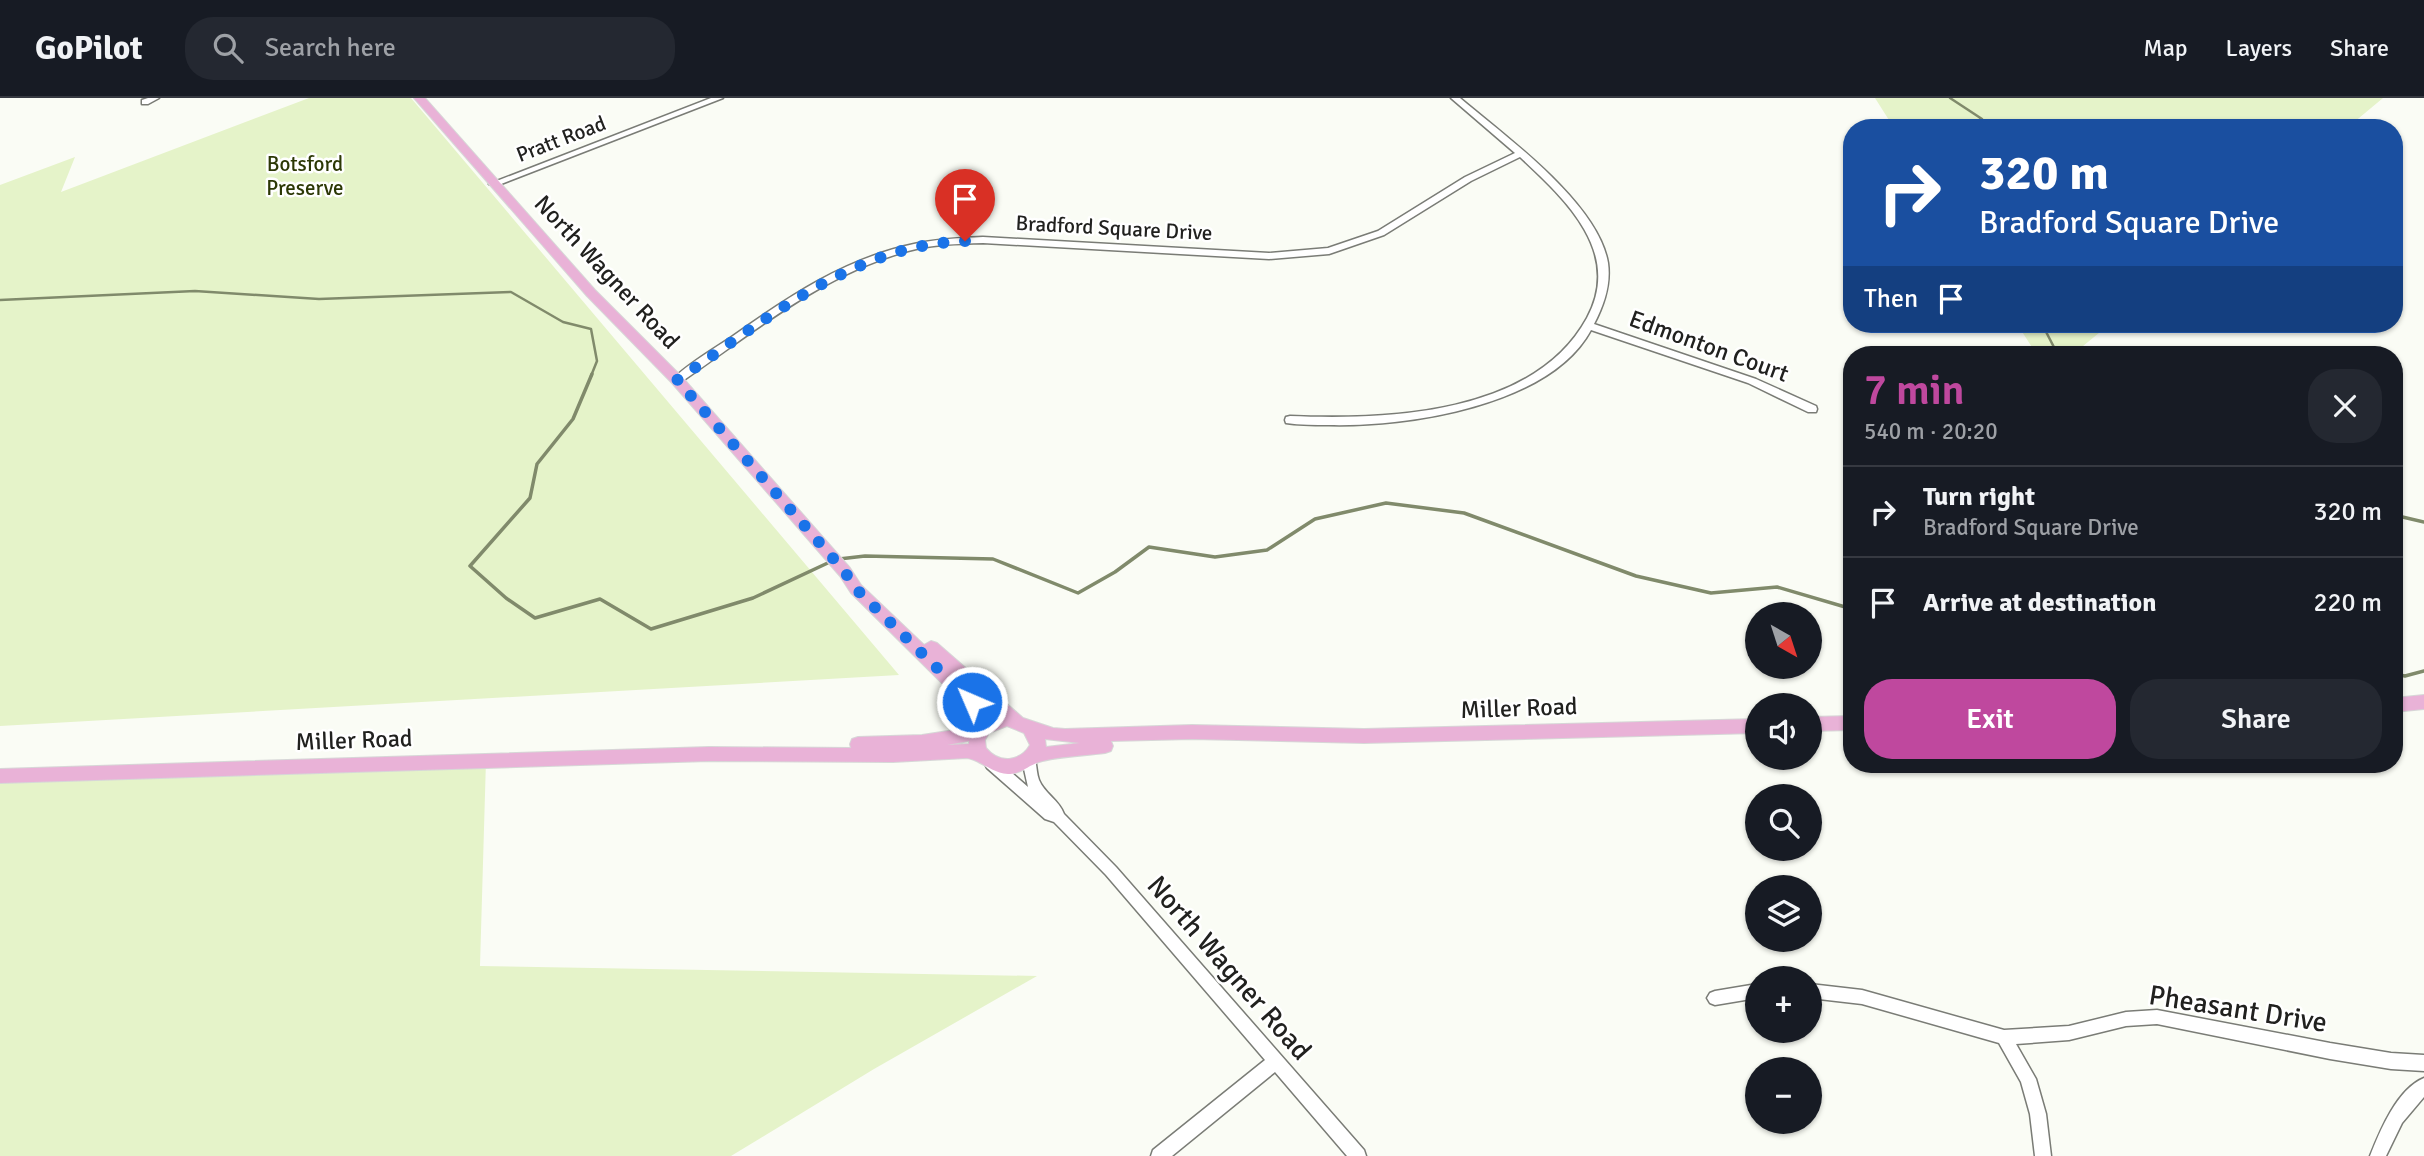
<!DOCTYPE html>
<meta charset="utf-8">
<style>
:root{--surface:#171b24;--page:#242831;--text:#f1f3f6;--muted:#9ea1a6;--line:#363941;--accent:#bf489e}
body{margin:0;font-family:Signika,sans-serif;background:var(--page);color:var(--text);height:100vh;display:flex;flex-direction:column;font-size:26px;white-space:nowrap}
*{box-sizing:border-box;margin:0}
p{font-size:23px;color:var(--muted)}
.icon{flex:none;width:38px;height:38px;fill:none;stroke:currentColor;stroke-width:2;stroke-linecap:round;stroke-linejoin:round}
.map{position:relative;flex:1;overflow:hidden}
.sheet{position:absolute;left:1843px;top:248px;width:560px;height:427px;display:flex;flex-direction:column;background:var(--surface);border-radius:28px;box-shadow:0 2px 5px #0004}
.sheet>*{flex:none}
.hud{position:absolute;left:1843px;top:21px;width:560px;height:214px;border-radius:28px;box-shadow:0 2px 5px #0004;background:#1a4fa0;color:#fff;overflow:hidden}
.needle{width:46px;rotate:141deg}
.buttons{position:absolute;left:1745px;top:504px;display:grid;gap:14px}
.buttons a{display:grid;place-items:center;width:77px;height:77px;border-radius:50%;background:var(--surface);box-shadow:0 2px 5px #0004;font-size:35px}
.pin{position:absolute;display:grid;place-items:center;width:60px;height:60px;color:#fff;margin:-72px -30px;border-radius:50% 50% 50% 0;rotate:-45deg;box-shadow:0 0 7px #0007}
.pin .icon{rotate:45deg}
.me{position:absolute;width:77px;margin:-38px;rotate:315deg;stroke-linejoin:round;filter:drop-shadow(0 0 5px #0008)}
.turn{display:flex;align-items:center;gap:24px;height:147px;padding:0 21px;font-size:32px}
.turn .icon{width:91px;height:91px;stroke-width:2.5}
.turn b{display:block;font-size:49px;line-height:60px}
.then{display:flex;align-items:center;height:66px;padding:0 21px;background:#0003;gap:14px;font-size:26px}
.round{display:grid;place-items:center;flex:none;width:74px;height:74px;border-radius:28px;background:var(--page)}
.overview{display:flex;align-items:center;justify-content:space-between;height:119px;padding:0 21px}
h1{font-size:42px;font-weight:600;line-height:52px;color:var(--accent)}
.cta{display:flex;gap:14px;margin-top:auto;padding:14px 21px}
.cta a{flex:1;height:80px;border-radius:28px;background:var(--accent);color:#fff;font-size:28px;font-weight:600;line-height:80px;text-align:center}
.cta a+a{background:var(--page);color:var(--text)}
ul{padding:0;list-style:none}
li{display:flex;align-items:center;gap:21px;height:91px;padding:0 21px;border-top:2px solid var(--line)}
li div{flex:1}
li b{display:block;font-size:26px}
li em{font-style:normal}
header{display:flex;align-items:center;gap:42px;box-sizing:border-box;height:98px;padding:0 35px;background:var(--surface);border-bottom:2px solid var(--line)}
header strong{font-size:33px}
nav{display:flex;gap:38px;margin-inline-start:auto;font-size:24px}
.search{width:490px;height:63px;background:var(--page);display:flex;align-items:center;gap:18px;box-sizing:border-box;padding:0 24px;border-radius:28px;color:var(--muted);font-size:26px}
.map>svg:first-child{display:block}
.green{fill:#e5f3c9}
.lines{fill:none;stroke-linecap:round;stroke-linejoin:round}
.stream-far1{stroke:#808a6b;stroke-width:2.5}
.stream{stroke:#808a6b;stroke-width:3.5}
.minor-casing{stroke:#7a7c76;stroke-width:3}
.major-casing{stroke:#d7d7d7;stroke-width:2}
.minor{fill:#fff;fill-rule:evenodd}
.major{fill:#e9b2d7;fill-rule:evenodd}
.route{stroke:#1a73e8;stroke-width:12;stroke-dasharray:0 21.6}
.labels{text-anchor:middle;dominant-baseline:central;stroke-width:5;stroke-linejoin:round;paint-order:stroke}
.far-street-label{font-size:21px;fill:#21211f;stroke:#fff}
.far-park-label{font-size:21px;fill:#2c3805;stroke:#fff}
.street-label{font-size:24px;fill:#21211f;stroke:#fff}
.near-street-label{font-size:28px;fill:#21211f;stroke:#fff}
</style>
<header>
<strong>GoPilot</strong>
<div class="search"><svg class="icon" aria-label="search" viewBox="0 0 24 24"><circle cx="10" cy="10" r="6"/><path d="M15 15l6 6"/></svg>Search here</div>
<nav><a>Map</a><a>Layers</a><a>Share</a></nav>
</header>
<div class="map">
<svg width="2424" height="1058" viewBox="0 0 2424 1058">
<rect width="100%" height="100%" fill="#fafcf5"/>
<path class="green" d="M309 0H411L899 577 0 628V87L75 59 61 94Z
M1875 0H2383L2347 30H1894Z
M2017 226H2110L2072 257H2037Z
M486 662 480 868 1037 878 874 971 731 1058H0V678Z"/>
<g class="lines">
<path class="stream-far1" d="M1950 0 1982 21 1960 30
M0 202 195 193 319 201 511 194 563 224 591 231 597 263 591 278
M2042 226 2058 257"/>
<path class="stream" d="M592 276 573 321 537 366 530 400 470 468 506 500 535 520 600 501 651 531 753 500 832 463
M2394 417 2424 424
M839 461 865 458 993 461 1078 495 1115 474 1149 449 1215 459 1267 452 1315 421 1386 405 1464 415 1636 478 1711 495 1777 489 1852 511
M2394 576 2405 578 2424 573"/>
<g class="minor-casing">
<path id="minor" d="M148 0H159L148 6H142V2Z
M711 0H723L496 88 489 86Z
M1451 0H1460C1505 38 1598 105 1608 165 1611 187 1604 207 1594 226L1756 281 1816 308 1817 311 1816 314H1808L1748 285 1591 232C1550 308 1407 329 1329 327 1315 327 1300 327 1286 325L1285 322 1286 319 1290 318C1387 322 1534 317 1587 220 1623 154 1565 101 1520 59L1471 83 1384 137 1329 156 1269 161 983 145C958 146 932 146 908 153 823 176 752 235 681 284H673L672 282C687 266 714 251 733 238 788 199 846 160 914 146 936 141 960 140 983 139L1269 155 1328 150 1378 133 1465 79 1515 55Z
M1029 656 1034 658C1037 666 1036 674 1039 682 1044 695 1059 702 1064 716L1116 769 1364 1052 1366 1058H1347L1275 974 1172 1058H1151L1153 1052 1265 962 1106 777 1054 724 1045 721 987 670 985 666 987 662 992 660 997 662 1028 689 1022 662 1024 658Z
M1757 886V900L1715 907 1710 905 1707 900 1710 895 1715 893Z
M1810 886 1862 892 2004 932 2069 928 2126 914 2157 912 2330 945 2391 955 2424 957V973L2391 971 2330 961 2157 926 2126 928 2069 942 2016 946 2036 981 2046 1016 2051 1058H2035L2030 1016 2021 984 1999 945 1862 906 1810 900Z
M2424 980V999L2402 1025 2386 1058H2370C2380 1033 2397 991 2424 980Z"/>
</g>
<g class="major-casing">
<path id="major" d="M414 0H425L595 192 682 279 850 470 861 487 924 547 931 543 937 545 1023 620 1053 630 1065 631 1192 627 1364 631 1757 621V635L1364 645 1192 641 1111 643 1113 648 1111 653 1105 655C1084 658 1058 658 1039 664 1028 668 1020 676 1008 676 991 675 981 662 967 660L893 664 709 663 0 685V671L709 649 851 650 850 646 852 641 858 639 922 637 974 629 965 608 851 495 840 478 672 285 587 198ZM974 595 999 617 988 621ZM1007 628 1024 635 1030 647C1020 664 999 666 986 650L985 642 989 635ZM1045 641 1080 645 1046 649ZM969 643V646L947 647Z
M2424 597V611L2394 614V600Z
M1852 618V632L1810 633V619Z"/>
</g>
<use href="#minor" class="minor"/>
<use href="#major" class="major"/>
</g>
<g class="lines">
<path class="route" d="M965 143C853 147 766 222 677 282L845 474 856 491 972 604"/>
</g>
<g class="labels">
<g class="far-street-label">
<text transform="translate(561 41) rotate(-21)">Pratt Road</text>
<text transform="translate(1114 130) rotate(3)">Bradford Square Drive</text>
</g>
<g class="far-park-label">
<text x="305" y="66">Botsford<tspan x="305" dy="24">Preserve</tspan></text>
</g>
<g class="street-label">
<text transform="translate(607 174) rotate(47)">North Wagner Road</text>
<text transform="translate(1709 248) rotate(20)">Edmonton Court</text>
<text transform="translate(1519 610) rotate(-2)">Miller Road</text>
<text transform="translate(354 642) rotate(-2)">Miller Road</text>
</g>
<g class="near-street-label">
<text transform="translate(1229 870) rotate(49)">North Wagner Road</text>
<text transform="translate(2238 911) rotate(9)">Pheasant Drive</text>
</g>
</g>
</svg>
<div class="buttons">
<a><svg class="needle" viewBox="-14 -14 28 28"><path d="M0-13l5 13h-10z" fill="#e53935"/><path d="M0 13l5-13h-10z" fill="#9ea1a6"/></svg></a>
<a><svg class="icon" aria-label="sound" viewBox="0 0 24 24"><path d="M4 9h4l5-4v14l-5-4H4zM17 9q2 3 0 6"/></svg></a>
<a><svg class="icon" aria-label="search" viewBox="0 0 24 24"><circle cx="10" cy="10" r="6"/><path d="M15 15l6 6"/></svg></a>
<a><svg class="icon" aria-label="layers" viewBox="0 0 24 24"><path d="M12 4l9 5-9 5-9-5zM3 14l9 5 9-5"/></svg></a>
<a>+</a>
<a>−</a>
</div>
<div class="pin" style="left:965px;top:143px;background:#d93025"><svg class="icon" aria-label="arrive" viewBox="0 0 24 24"><path d="M6 21V4h12l-3 4 3 4H6"/></svg></div>
<svg class="me" style="left:972px;top:604px" viewBox="-20 -20 40 40"><circle r="17" fill="#1a73e8" stroke="#fff" stroke-width="3"/><path d="M0-11L8 9 0 5-8 9z" fill="#fff"/></svg>
<div class="hud">
<div class="turn"><svg class="icon" aria-label="right" viewBox="0 0 24 24"><path d="M7 20v-9h11M14 6l5 5-5 5"/></svg><div><b>320 m</b>Bradford Square Drive</div></div>
<div class="then">Then<svg class="icon" aria-label="arrive" viewBox="0 0 24 24"><path d="M6 21V4h12l-3 4 3 4H6"/></svg></div>
</div>
<section class="sheet">
<div class="overview"><div><h1>7 min</h1><p>540 m · 20:20</p></div><a class="round"><svg class="icon" aria-label="close" viewBox="0 0 24 24"><path d="M6 6l12 12M18 6L6 18"/></svg></a></div>
<ul>
<li><svg class="icon" aria-label="right" viewBox="0 0 24 24"><path d="M7 20v-9h11M14 6l5 5-5 5"/></svg><div><b>Turn right</b><p>Bradford Square Drive</p></div><em>320 m</em></li>
<li><svg class="icon" aria-label="arrive" viewBox="0 0 24 24"><path d="M6 21V4h12l-3 4 3 4H6"/></svg><div><b>Arrive at destination</b></div><em>220 m</em></li>
</ul>
<div class="cta"><a>Exit</a><a>Share</a></div>
</section>
</div>
